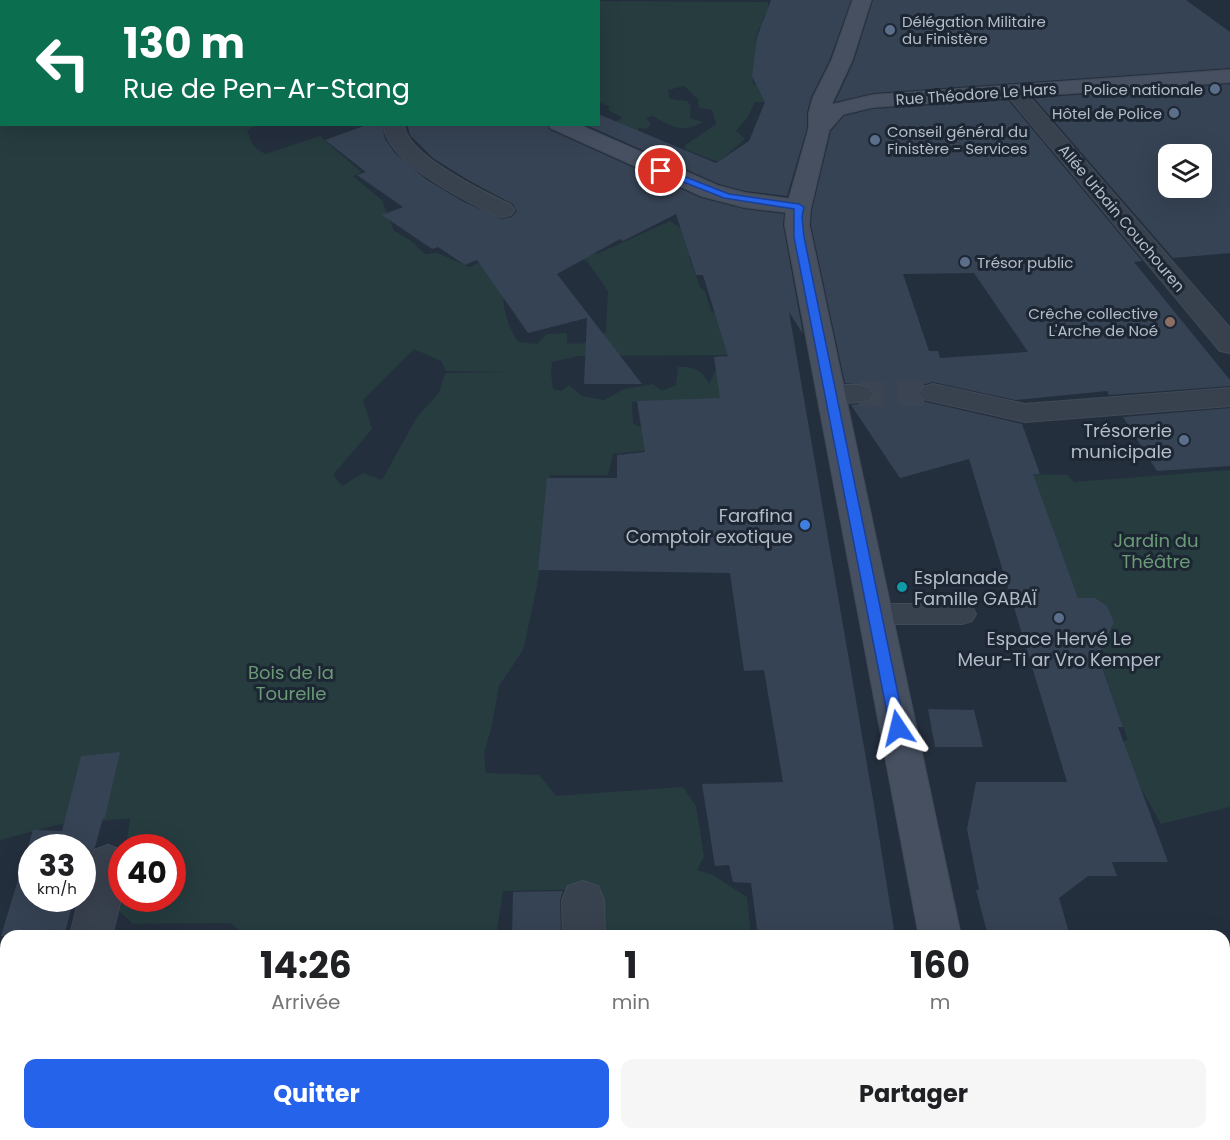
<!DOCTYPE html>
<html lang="fr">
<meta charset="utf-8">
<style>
:root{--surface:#fff;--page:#f6f6f6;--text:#202124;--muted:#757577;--accent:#2563eb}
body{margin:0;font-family:Poppins,sans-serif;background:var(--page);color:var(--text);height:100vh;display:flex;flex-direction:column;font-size:22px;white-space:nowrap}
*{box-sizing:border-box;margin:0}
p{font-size:20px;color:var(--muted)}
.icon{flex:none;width:33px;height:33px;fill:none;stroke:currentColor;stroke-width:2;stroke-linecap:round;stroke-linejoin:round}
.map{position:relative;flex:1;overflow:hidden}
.drawer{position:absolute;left:0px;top:930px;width:1230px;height:210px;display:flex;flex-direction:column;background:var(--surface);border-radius:18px 18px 0 0;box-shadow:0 6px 24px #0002}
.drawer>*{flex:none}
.banner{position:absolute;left:0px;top:0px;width:600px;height:126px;box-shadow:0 6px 24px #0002;background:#0b6e4f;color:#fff;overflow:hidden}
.controls{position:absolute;left:1158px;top:144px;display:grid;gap:12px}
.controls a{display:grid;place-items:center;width:54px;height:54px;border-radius:12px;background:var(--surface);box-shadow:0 6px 24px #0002;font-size:30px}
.speed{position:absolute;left:18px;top:834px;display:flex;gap:12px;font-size:30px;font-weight:700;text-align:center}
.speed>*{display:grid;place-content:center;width:78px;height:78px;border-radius:50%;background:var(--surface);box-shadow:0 6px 24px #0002;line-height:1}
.speed small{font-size:15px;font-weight:400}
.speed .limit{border:9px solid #d22;background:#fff;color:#111}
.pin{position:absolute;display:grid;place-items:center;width:51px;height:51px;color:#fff;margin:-26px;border:3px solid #fff;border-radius:50%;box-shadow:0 2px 6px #0007}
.me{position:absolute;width:66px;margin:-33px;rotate:350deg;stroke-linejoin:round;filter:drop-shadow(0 0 4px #0008)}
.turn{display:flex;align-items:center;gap:21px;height:126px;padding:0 24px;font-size:27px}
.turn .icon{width:78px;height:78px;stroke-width:2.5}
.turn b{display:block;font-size:42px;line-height:51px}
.eta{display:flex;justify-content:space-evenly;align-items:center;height:102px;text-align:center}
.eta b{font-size:36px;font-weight:700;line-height:42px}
.cta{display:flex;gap:12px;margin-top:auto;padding:12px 24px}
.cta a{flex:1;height:69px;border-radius:12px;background:var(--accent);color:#fff;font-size:24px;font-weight:700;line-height:69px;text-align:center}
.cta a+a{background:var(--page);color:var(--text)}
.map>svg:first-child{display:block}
.green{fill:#263c3f;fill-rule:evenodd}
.building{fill:#364354;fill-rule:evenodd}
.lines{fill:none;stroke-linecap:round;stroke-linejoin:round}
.street-tunnel{stroke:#3a4453;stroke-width:26;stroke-dasharray:26 13;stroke-linecap:butt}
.lane-casing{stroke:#414a57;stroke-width:2}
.street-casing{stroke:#414a57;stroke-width:2}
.secondary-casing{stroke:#414a57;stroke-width:2}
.lane{fill:#38414e;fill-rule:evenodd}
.street{fill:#38414e;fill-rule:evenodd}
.secondary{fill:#465061;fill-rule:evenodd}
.route{fill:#2563eb;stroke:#184099;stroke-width:1.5}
.service-dot{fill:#5c6f8a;stroke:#1d2633;stroke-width:2}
.education-dot{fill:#8d6e63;stroke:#1d2633;stroke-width:2}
.shop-dot{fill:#3f7fe0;stroke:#1d2633;stroke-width:2}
.culture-dot{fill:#0f9aa8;stroke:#1d2633;stroke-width:2}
.labels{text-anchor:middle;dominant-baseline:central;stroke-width:6;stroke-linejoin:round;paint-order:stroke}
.far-poi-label{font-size:15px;fill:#b4bcc9;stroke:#1d2633;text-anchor:start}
.far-street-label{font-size:15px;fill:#b4bcc9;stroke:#1d2633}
.poi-label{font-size:18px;fill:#b4bcc9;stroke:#1d2633;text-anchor:end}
.park-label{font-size:18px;fill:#6b9a76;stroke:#1d2633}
</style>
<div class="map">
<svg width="1230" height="1140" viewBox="0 0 1230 1140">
<rect width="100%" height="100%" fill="#242f3e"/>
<path class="green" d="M0 0 169 1 2 2V124L259 125 247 130 253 146 265 154 320 136 361 172 353 176 382 200 394 231 410 240 425 254 438 253 469 267 510 247C502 284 497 308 518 342L537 344 547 334 567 333V343C584 346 592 341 606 332L608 291 587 261 556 255 571 242 597 254 670 221 689 233 701 256 689 257 700 287 705 291 711 311 725 314 736 355 579 356 552 362 551 373 553 389 561 391 569 385 582 396 604 400 624 389 653 384 662 391 676 385 678 367C695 367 700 369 709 383L716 370 732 373 742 398 632 402 633 424 690 446 613 454 608 475H550L538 580 530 619 523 650 499 686 491 729 484 753 486 773 539 775 556 796 683 787 696 806 704 856 697 870 713 875 747 897 751 936H596L590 889 503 891 496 936H247L230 923 133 924 118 910 121 884 122 898H172V848L126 847 130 818 57 825 0 840ZM414 349 441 361 446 371 511 372 445 373 439 393 417 417 382 480 363 473 342 486 333 475 372 429 363 400Z
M364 0 768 2V10L762 20 766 23V27L759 28 755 41 773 45C757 60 752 61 753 84L773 87 766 102H755L747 118 736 131 745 139 718 162 687 150 684 146 716 124 712 110 699 108 698 99 684 86 668 90 670 99 687 101 691 106 690 118 703 122C681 134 673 126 652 116L646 118 651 124 647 129 638 128 639 131 625 135 602 127 623 118 608 110 610 107 599 102 598 2Z
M1230 470V807L1161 824 1116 744 1128 740 1089 630 1114 622C1105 601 1101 598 1078 598L1048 517 1028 474 1068 475 1074 482Z
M234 1134H516L515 1140H234Z
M646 1134H786L787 1140H646Z"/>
<path class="building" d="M771 0H851L830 59 811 97 807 112V128L787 196 745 191 719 184 584 124H598V114L716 163 749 141 765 102 752 76 757 37Z
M873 0H1186L1230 32V68L873 93 835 102 854 61Z
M1230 84V253L1173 258 1034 98ZM1168 154H1202V188H1168Z
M1008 100 1142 261 1134 262 1230 380V386L1109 395 1107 391 1015 400 933 382 922 385 917 392 922 401 1022 424 1040 474H1033L1078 598H1095L1107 606 1114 622 1098 656 1123 727H1118L1168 862H1112L1117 876H1088L1059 898 1070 936H988L976 890H979L967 829 976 782H1067L969 459 900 478 851 405 870 402 875 393 870 386 845 383 811 225 812 210 831 131 844 116 873 109ZM974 273 1028 352 940 358 938 351H929L903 274Z
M369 124H382L385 139 395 153 427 180 464 202 502 219 512 217 517 211 513 204 468 180 433 158 410 135 407 124H546L550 130 701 198 744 209 784 214 783 225 803 334 789 312 874 805 895 936H758L751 883 733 882 729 865 715 866 702 784 783 782 764 670 744 671 730 573 538 570 547 478H617V455L645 452 637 401 720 398 714 357 728 356 703 275H696L676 214 623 241 620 239 557 274 642 384H584L587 318 528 333 477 260 465 265 438 247 432 249 382 215 403 207 357 175 366 172 325 140Z
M1230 408V466L1157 471 1123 417Z
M928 709 974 710 983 747H935Z
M120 752 105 818H103L95 847 89 855 82 875V848H32V898H74L64 936H1L33 830 62 831 81 756Z
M563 891 560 900 561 936H512L513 892Z"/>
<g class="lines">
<path class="street-tunnel" d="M859 394 933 393"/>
<g class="lane-casing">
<path id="lane" d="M876 604H962L972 607 976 614 972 621 962 624H876L866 621 862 614 866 607Z"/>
</g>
<g class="street-casing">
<path id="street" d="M1014 85 1021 87 1230 328V353L1220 351 1007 95 1004 91 1007 87Z
M384 124H404C405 155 486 193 511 205L515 210 511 215 503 217 495 215C466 201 383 160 384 124Z
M933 384 1025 404 1230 388V406L1025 422 923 399 919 393 923 387Z
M831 385H859L869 388 873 394 869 400C854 404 836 404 821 400L817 394 821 388Z
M108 845 122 850V895L112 936H70L79 898H82C82 881 86 866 94 850Z
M583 881 598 886 604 900 605 936H563L562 900 568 886Z
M22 1134H70L69 1140H21Z
M189 1134H237V1140H189Z
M607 1134H655L656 1140H608Z"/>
</g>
<g class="secondary-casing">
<path id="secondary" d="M227 0H250L251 2H228Z
M853 0H871L852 60 831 105 873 95 1230 70V82L873 107 843 114 829 130 810 210 809 225 961 936H919L785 225 786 212 744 207 702 196 551 128 548 124H577L718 186 745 193 789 199 809 128V113L813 98 832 60Z
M959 1134H1007L1009 1140H961Z"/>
</g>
<use href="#lane" class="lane"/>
<use href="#street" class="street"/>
<use href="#secondary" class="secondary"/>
</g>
<path class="route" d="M658 169H665L729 194 799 204 804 207 802 217 804 237 905 728 903 733 898 735 892 733 890 728 794 237V209L724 198 658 172Z"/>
<g class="service-dot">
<circle cx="890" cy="30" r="6"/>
<circle cx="1215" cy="89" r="6"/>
<circle cx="1174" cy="113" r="6"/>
<circle cx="875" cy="140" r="6"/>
<circle cx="965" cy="262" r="6"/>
<circle cx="1184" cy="440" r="6"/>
<circle cx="1059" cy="618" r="6"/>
</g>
<circle class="education-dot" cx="1170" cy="322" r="6"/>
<circle class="shop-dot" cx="805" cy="525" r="6"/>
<circle class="culture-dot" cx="902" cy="587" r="6"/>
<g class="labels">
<g class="far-poi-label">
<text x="902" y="21">Délégation Militaire<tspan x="902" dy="17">du Finistère</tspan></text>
<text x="1203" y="89" text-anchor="end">Police nationale</text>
<text x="1162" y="113" text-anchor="end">Hôtel de Police</text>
<text x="887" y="131">Conseil général du<tspan x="887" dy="17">Finistère - Services</tspan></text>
<text x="977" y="262">Trésor public</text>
<text x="1158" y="313" text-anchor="end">Crêche collective<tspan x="1158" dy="17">L'Arche de Noé</tspan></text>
</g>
<g class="far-street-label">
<text transform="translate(976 94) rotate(-4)">Rue Théodore Le Hars</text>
<text transform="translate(1122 218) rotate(50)">Allée Urbain Couchouren</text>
</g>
<g class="poi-label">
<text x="1172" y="430">Trésorerie<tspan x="1172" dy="21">municipale</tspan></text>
<text x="793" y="515">Farafina<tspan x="793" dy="21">Comptoir exotique</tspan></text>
<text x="914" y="577" text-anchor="start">Esplanade<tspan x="914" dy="21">Famille GABAÏ</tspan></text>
<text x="1059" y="638" text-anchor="middle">Espace Hervé Le<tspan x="1059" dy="21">Meur-Ti ar Vro Kemper</tspan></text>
</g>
<g class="park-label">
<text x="1156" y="540">Jardin du<tspan x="1156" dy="21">Théâtre</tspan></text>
<text x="291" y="672">Bois de la<tspan x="291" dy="21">Tourelle</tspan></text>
</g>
</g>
</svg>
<div class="controls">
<a><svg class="icon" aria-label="layers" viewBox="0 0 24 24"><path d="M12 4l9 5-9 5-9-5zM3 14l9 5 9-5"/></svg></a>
</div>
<div class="speed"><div>33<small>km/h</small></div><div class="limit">40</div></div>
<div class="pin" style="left:661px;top:171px;background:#d93025"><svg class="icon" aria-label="arrive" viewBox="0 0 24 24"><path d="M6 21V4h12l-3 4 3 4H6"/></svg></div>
<svg class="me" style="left:898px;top:728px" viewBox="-20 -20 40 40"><path d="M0-17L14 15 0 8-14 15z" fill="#2563eb" stroke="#fff" stroke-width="4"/></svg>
<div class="banner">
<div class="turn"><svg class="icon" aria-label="left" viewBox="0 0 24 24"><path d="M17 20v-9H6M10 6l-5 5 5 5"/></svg><div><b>130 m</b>Rue de Pen-Ar-Stang</div></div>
</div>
<section class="drawer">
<div class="eta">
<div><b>14:26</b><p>Arrivée</p></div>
<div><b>1</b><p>min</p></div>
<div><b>160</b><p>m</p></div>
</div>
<div class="cta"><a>Quitter</a><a>Partager</a></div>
</section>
</div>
